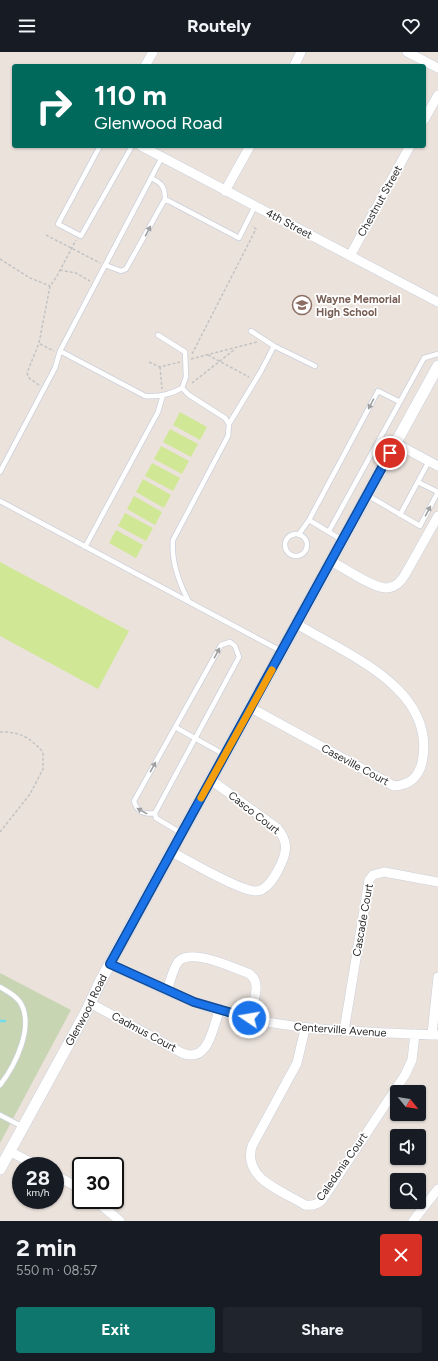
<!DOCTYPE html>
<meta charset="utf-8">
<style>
:root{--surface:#171b24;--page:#20242c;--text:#f1f3f6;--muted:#9ea1a6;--accent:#0f766e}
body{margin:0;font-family:Figtree,sans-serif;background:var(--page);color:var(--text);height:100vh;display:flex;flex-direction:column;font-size:15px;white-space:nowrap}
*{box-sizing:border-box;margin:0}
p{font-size:13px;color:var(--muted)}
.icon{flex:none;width:22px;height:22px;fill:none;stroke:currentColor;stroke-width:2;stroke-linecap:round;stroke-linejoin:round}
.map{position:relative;height:1169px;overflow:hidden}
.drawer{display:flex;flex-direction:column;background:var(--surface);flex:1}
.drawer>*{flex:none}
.top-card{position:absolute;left:12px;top:12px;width:414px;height:84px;border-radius:4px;box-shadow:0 1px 3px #0004;background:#00695c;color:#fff;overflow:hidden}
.needle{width:26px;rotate:120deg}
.controls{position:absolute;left:390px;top:1033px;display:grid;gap:8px}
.controls a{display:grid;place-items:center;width:36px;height:36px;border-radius:4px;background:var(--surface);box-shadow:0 1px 3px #0004;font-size:20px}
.speed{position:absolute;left:12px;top:1105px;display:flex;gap:8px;font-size:20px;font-weight:700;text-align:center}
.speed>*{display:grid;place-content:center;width:52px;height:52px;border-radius:50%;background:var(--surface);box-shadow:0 1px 3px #0004;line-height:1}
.speed small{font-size:10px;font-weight:400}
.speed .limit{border:2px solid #111;border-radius:6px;background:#fff;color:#111}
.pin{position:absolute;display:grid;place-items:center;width:34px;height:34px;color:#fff;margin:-17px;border:2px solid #fff;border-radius:50%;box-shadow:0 1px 4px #0007}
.me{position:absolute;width:44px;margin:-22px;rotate:282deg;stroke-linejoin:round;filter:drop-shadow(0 0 3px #0008)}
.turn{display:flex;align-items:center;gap:14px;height:84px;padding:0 16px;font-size:18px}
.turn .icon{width:52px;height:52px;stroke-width:2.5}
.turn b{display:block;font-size:28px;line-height:34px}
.round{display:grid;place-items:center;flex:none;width:42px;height:42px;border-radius:4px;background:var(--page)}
.summary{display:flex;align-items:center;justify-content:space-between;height:68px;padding:0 16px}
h1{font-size:24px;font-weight:700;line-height:30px}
.action{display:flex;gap:8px;margin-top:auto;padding:8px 16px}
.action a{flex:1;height:46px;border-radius:4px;background:var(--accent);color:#fff;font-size:16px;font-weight:700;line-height:46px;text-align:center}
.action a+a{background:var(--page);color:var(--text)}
header{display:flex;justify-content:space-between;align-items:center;height:52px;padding:0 16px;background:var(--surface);font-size:18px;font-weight:700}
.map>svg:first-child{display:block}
.cemetery{fill:#c8d5b3}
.pitch{fill:#d0e895}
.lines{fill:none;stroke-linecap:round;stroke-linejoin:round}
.stream{stroke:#71dceb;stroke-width:2.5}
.service-casing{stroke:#cad0db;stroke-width:6}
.minor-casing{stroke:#cad0db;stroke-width:10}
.tertiary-casing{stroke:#cad0db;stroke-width:12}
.path{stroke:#c3c3c3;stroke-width:1.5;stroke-dasharray:3 2;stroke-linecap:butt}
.service{stroke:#fff;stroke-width:4.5}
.minor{stroke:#fff;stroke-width:9}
.tertiary{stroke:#fff;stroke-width:11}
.oneway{fill:#9f9f9f}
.route-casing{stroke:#114b97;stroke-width:10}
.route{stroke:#1a73e8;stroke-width:7}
.slow{stroke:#f59e0b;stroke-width:7}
.labels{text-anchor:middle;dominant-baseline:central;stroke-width:3.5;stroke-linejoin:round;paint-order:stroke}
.street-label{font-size:11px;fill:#292929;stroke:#fff}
.education-label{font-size:11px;font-weight:bold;fill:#785e54;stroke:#fff;text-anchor:start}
</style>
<header><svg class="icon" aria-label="menu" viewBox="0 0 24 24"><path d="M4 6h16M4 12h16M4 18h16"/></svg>Routely<svg class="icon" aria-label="heart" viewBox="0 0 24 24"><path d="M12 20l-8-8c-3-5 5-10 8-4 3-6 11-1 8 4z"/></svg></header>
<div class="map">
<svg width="438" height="1169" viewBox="0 0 438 1169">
<rect width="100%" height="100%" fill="#ebe2dc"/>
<path class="cemetery" d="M0 921 71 958 0 1091Z"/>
<path class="pitch" d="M180 360 207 375 200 388 173 373Z
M170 377 198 392 191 405 163 390Z
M161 394 189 409 182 422 154 407Z
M152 411 180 426 173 439 145 424Z
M143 427 171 443 164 456 136 440Z
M134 444 162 460 155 473 127 457Z
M125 461 153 476 146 489 118 474Z
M116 478 143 493 136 506 109 491Z
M0 510 129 579 98 637 0 584Z"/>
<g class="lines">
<path class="stream" d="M0 969H5"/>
<g class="service-casing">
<path id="service" d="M100 94 58 172 81 184 132 94
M165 147 239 186 255 154
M105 213 121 219 126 217 165 147C165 135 162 131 151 126
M251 279 274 294 315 314
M158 283 185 300 186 325 182 336
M60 299 145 344C159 345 170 343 182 336L189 343 225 366 229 372 228 384 173 488C171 509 179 531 189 550
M229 372 261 319 274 294
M0 420 55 316 60 299 162 105
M367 443 420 474 438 440 418 430
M0 449 281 599
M400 463 429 409
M329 479 424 306 438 302
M285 493a11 11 0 1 1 22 0a11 11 0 1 1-22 0Z
M299 482 309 468
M342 488 309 468 378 339 400 350
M85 495 158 360 163 343
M175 675 225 703
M155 761C144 763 137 760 134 749L221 593 230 590 235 594 239 605 155 761 156 766 181 781
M0 935C7 939 15 943 20 950 35 974 15 1014 0 1033
M0 1063 23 1075"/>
</g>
<g class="minor-casing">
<path id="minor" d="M407 0 438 16
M145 14 153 0
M294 14 301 0
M424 68 438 43
M141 94 438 250
M225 139 250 94
M350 204 410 94
M395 391 438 414
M331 509C344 516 374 537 387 536 397 535 402 528 406 521L438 464
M251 656 394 734C409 733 418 726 422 711 438 636 345 602 297 572
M172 800C189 809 238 838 255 839 267 840 277 821 281 812 288 797 287 788 277 776L211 728
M110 912C149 930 187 950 227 961 297 980 367 980 438 983
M167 938C170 930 173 917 178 910 190 895 233 916 248 921 264 930 252 952 249 966
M90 951 182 1001C208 1012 213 976 219 959
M305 977 297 1011 252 1094C242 1127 283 1139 305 1153 312 1154 317 1153 322 1148L405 1023 412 1008 415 982
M344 979 369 828 373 823 384 820 438 830
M432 982 438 925
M9 1099 38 1114
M55 1123 81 1137
M95 1148 120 1169
M413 1169 438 1137"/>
</g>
<g class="tertiary-casing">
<g id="tertiary">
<path id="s1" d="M0 1117 86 960 100 930 438 314"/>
</g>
</g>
<path class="path" d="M46 183 100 211
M0 207 30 226 50 234
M60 218 76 221 90 229
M40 292 54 299
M192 302 256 177 252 174
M208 303 249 325
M191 307 257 290
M149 310 160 315 180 310
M160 315 162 337
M192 331 234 298
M39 333 29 326 27 321 39 291 50 234 57 224 76 188
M0 680C21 680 29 685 43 700V717L30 742 0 780"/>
<use href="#service" class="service"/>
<use href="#minor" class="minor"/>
<use href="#tertiary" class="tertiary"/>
</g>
<defs><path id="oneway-solid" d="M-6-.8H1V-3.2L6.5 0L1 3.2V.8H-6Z"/></defs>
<g class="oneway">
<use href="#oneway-solid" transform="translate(148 179) rotate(-62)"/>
<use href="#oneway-solid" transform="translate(371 352) rotate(118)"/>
<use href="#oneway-solid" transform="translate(428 459) rotate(-62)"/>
<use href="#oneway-solid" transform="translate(217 601) rotate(-61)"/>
<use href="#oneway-solid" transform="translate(153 715) rotate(-61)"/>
<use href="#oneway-solid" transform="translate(142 759) rotate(-151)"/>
</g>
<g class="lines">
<g class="route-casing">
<path id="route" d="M249 966 194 950 110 912 390 401"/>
</g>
<use href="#route" class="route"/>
<path class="slow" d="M201 746 272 618"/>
</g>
<defs>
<g id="school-ring" transform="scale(1)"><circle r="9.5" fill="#fff" stroke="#8d6e63" stroke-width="1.5"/><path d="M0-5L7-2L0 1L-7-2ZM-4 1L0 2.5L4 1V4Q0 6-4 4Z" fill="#8d6e63"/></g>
</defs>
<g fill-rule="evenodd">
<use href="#school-ring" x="302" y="253"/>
</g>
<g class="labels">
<g class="street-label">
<text transform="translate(380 149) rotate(-61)">Chestnut Street</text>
<text transform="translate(289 172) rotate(28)">4th Street</text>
<text transform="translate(355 713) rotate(28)">Caseville Court</text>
<text transform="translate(254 761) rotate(38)">Casco Court</text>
<text transform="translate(363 868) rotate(-80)">Cascade Court</text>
<text stroke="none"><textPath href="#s1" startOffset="181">Glenwood Road</textPath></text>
<text transform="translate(340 978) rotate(4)">Centerville Avenue</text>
<text transform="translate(144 980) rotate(28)">Cadmus Court</text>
<text transform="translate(342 1115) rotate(-55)">Caledonia Court</text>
</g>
<g class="education-label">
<text x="316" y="247">Wayne Memorial<tspan x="316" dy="13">High School</tspan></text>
</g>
</g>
</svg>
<div class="controls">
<a><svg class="needle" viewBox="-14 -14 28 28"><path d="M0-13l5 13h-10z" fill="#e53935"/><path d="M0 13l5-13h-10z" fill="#9ea1a6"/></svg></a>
<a><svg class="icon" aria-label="sound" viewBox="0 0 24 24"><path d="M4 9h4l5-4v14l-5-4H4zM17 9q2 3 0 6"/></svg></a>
<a><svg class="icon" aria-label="search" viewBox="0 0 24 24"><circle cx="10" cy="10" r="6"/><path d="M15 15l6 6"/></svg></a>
</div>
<div class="speed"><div>28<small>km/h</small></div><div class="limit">30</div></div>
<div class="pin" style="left:390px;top:401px;background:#d93025"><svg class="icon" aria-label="arrive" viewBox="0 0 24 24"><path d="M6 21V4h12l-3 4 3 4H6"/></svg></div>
<svg class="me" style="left:249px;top:966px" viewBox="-20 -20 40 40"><circle r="17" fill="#1a73e8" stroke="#fff" stroke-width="3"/><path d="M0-11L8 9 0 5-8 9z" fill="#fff"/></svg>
<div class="top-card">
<div class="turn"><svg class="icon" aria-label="right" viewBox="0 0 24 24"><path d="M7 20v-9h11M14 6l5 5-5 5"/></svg><div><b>110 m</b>Glenwood Road</div></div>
</div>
</div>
<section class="drawer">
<div class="summary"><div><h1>2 min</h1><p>550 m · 08:57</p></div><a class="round" style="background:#d93025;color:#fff"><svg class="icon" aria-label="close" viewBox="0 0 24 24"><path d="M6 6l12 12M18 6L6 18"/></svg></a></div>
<div class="action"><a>Exit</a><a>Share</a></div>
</section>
